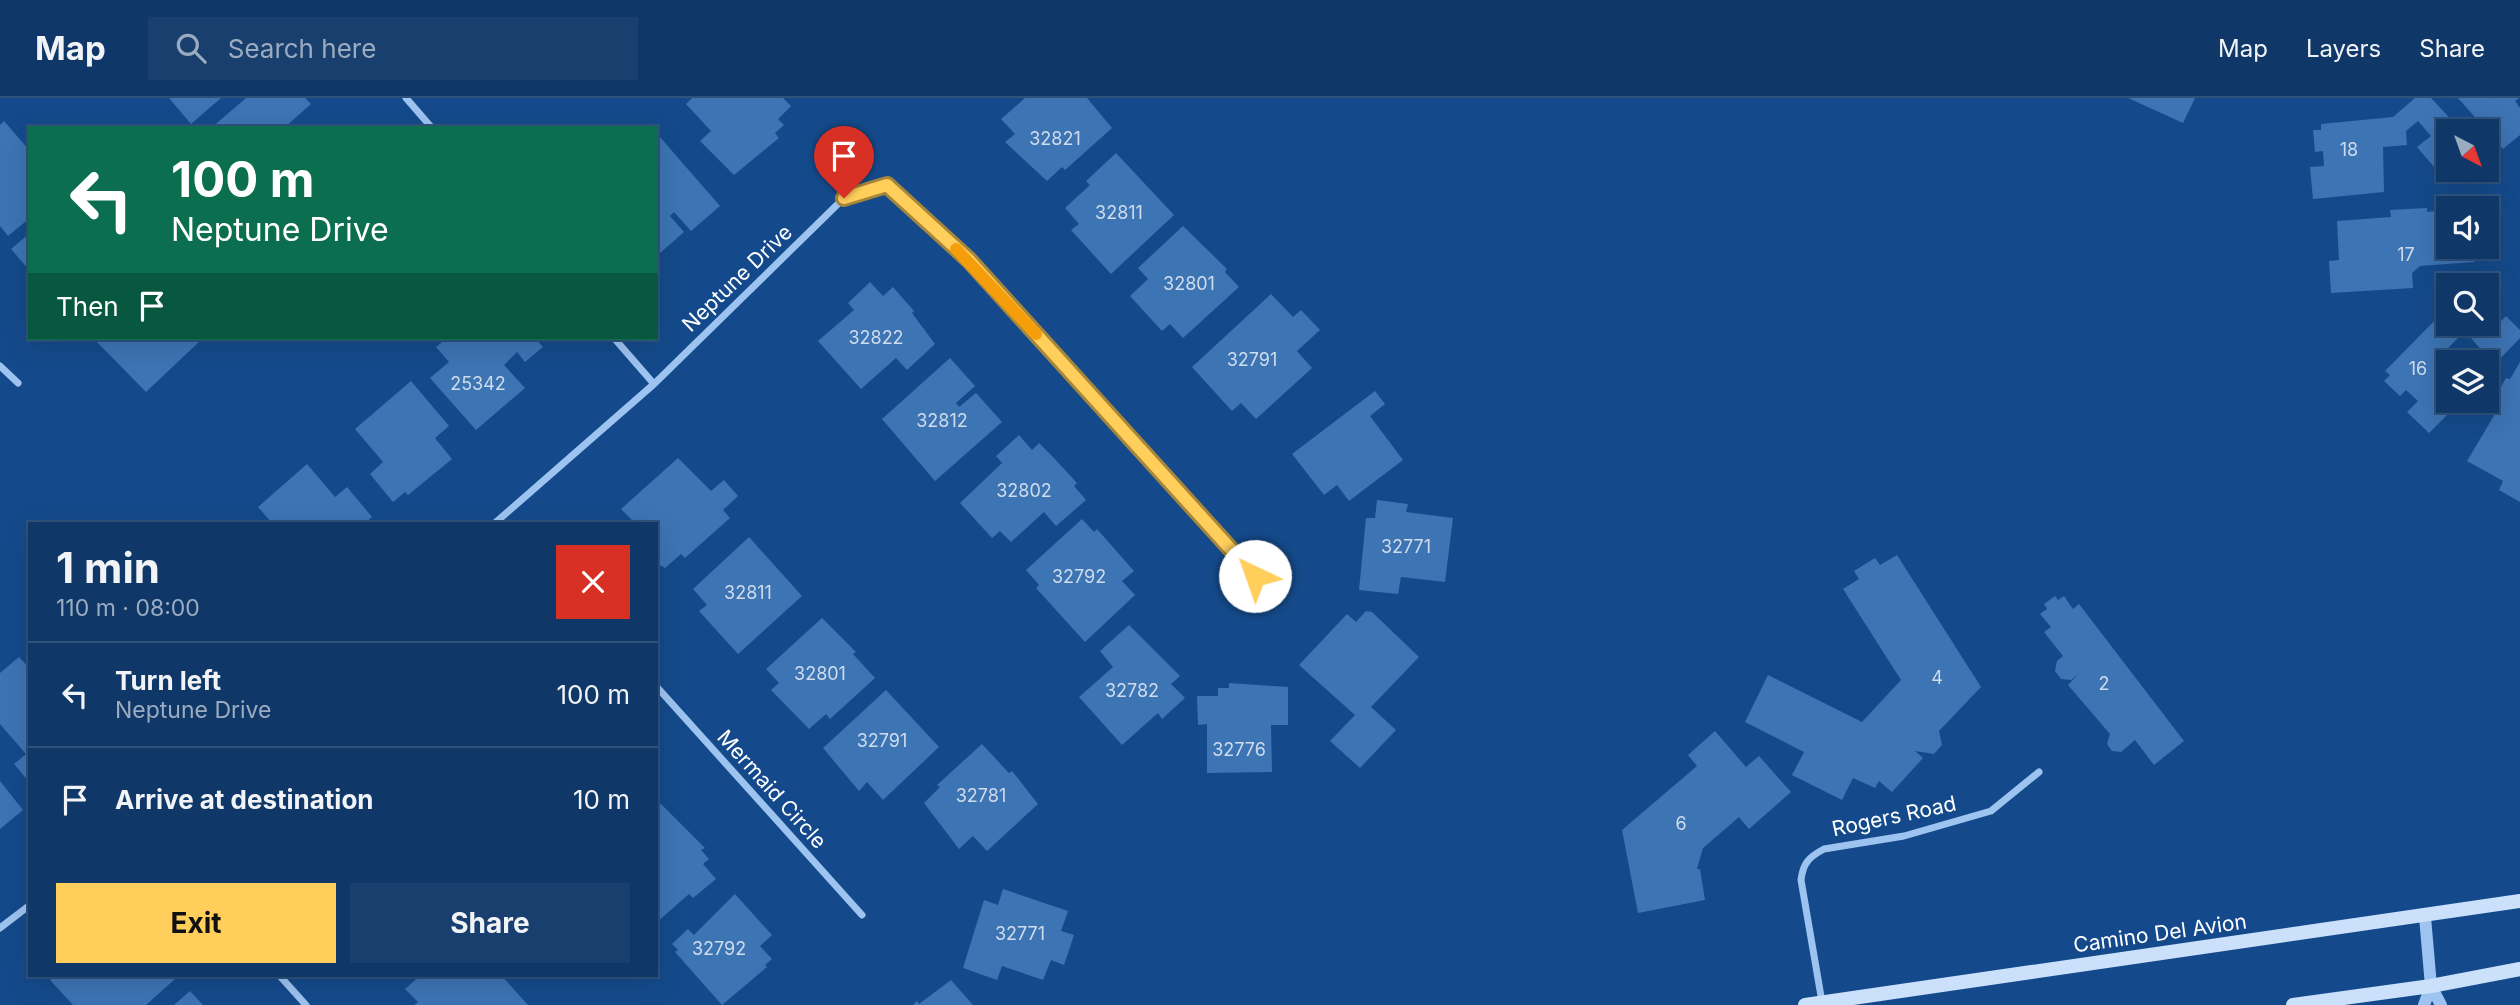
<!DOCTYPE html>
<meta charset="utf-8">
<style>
:root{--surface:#0f3868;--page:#183f6e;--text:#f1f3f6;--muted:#9bacc0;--line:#2f527c;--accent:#ffce5b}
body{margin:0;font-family:Inter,sans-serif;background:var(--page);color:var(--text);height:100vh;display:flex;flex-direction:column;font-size:26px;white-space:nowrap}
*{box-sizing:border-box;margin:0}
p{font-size:23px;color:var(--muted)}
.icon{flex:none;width:38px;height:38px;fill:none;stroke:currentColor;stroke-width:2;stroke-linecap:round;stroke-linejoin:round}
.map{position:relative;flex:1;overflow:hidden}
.side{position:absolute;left:28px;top:424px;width:630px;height:455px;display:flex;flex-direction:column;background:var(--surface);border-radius:0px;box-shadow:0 7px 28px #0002,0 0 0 2px var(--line)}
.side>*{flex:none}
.hud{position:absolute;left:28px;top:28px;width:630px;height:214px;border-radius:0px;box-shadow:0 7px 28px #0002,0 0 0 2px var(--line);background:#0b6e4f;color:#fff;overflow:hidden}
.needle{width:46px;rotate:139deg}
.tools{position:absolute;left:2436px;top:21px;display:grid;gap:14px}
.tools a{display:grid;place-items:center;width:63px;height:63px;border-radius:0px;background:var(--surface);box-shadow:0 7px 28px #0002,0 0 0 2px var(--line);font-size:35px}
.pin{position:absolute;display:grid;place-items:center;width:60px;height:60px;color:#fff;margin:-72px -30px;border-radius:50% 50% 50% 0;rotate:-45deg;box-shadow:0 0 7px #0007}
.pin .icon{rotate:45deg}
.me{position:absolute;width:77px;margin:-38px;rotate:318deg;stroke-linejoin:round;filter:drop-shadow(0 0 5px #0008)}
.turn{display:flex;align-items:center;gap:24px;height:147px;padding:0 28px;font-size:32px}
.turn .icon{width:91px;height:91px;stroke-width:2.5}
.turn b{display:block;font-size:49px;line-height:60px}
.then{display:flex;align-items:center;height:66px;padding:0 28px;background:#0003;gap:14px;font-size:26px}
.round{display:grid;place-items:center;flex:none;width:74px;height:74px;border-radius:0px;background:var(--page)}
.head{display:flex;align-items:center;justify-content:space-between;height:119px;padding:0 28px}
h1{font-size:42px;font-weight:700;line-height:52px}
.cta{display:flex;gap:14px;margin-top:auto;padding:14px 28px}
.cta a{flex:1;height:80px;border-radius:0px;background:var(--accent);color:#111;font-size:28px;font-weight:700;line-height:80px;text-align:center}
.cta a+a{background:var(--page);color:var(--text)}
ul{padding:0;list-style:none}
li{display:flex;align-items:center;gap:21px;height:105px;padding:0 28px;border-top:2px solid var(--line)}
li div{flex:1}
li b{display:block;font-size:26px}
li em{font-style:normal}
header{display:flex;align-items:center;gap:42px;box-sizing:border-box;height:98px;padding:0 35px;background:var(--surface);border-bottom:2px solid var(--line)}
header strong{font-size:33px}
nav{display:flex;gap:38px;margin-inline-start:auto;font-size:24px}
.search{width:490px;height:63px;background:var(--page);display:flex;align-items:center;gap:18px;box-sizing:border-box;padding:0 24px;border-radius:0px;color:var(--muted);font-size:26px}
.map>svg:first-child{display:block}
.building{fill:#3d74b4}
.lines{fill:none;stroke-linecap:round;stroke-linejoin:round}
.minor{stroke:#9dc3f0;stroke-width:7}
.tertiary{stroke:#9dc3f0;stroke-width:12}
.secondary{stroke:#cae0fb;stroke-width:14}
.route-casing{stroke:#a6863b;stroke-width:18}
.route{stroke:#ffce5b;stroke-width:12}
.slow{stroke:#f59e0b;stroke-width:12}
.labels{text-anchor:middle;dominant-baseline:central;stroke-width:5;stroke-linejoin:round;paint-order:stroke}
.number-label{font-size:18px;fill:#cedcec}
.street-label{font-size:21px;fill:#fff;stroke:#144a8b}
</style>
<header>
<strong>Map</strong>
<div class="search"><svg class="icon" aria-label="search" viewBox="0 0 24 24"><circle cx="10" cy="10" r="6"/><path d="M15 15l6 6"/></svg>Search here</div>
<nav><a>Map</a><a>Layers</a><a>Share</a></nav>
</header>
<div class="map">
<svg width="2520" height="907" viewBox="0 0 2520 907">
<rect width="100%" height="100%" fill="#144a8b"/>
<path class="building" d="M169 0H221L191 26Z
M246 0H305L311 6 284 30H211Z
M692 0H783L791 8 778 21 784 27 775 35 779 40 734 77 700 43 711 33 686 6Z
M1025 0H1087L1112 30 1065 72 1062 69 1047 83 1005 44 1015 36 1001 21Z
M2128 0H2195L2183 25Z
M2415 0H2431L2462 33H2448V72H2459L2446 83 2417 49 2431 38 2418 23 2406 33 2407 47 2383 49 2384 94 2313 101 2310 69 2324 68 2323 53 2315 54 2313 32H2321V26L2393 19Z
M2458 0H2519L2515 3 2520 10V37L2503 51Z
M4 23 30 53V120L8 138 0 128V27Z
M659 38 720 108 691 133 674 114 670 118 684 134 659 156 656 153V41Z
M1116 55 1174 117 1111 176 1071 132 1079 126 1065 110 1090 87 1086 83Z
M2427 110V114L2448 112V149H2473L2474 164 2420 168 2412 175 2413 190 2331 195 2329 163 2339 162 2337 123 2391 119 2390 112Z
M1183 128 1227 171 1225 174 1239 189 1183 240 1170 226 1162 233 1130 198 1148 181 1138 170Z
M30 135V173L11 151Z
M870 184 883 198 893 189 914 213 912 215 935 246 907 272 896 260 861 291 818 243 854 212 848 205Z
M1271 196 1293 219 1301 212 1320 232 1297 253 1312 270 1256 321 1241 305 1232 313 1192 269Z
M2487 201 2498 212 2487 223Z
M2448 209V226H2484L2479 232 2486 239 2506 218 2520 232V240L2494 267 2465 233 2447 251 2461 264H2448V303H2461L2429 335 2407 314 2418 303 2406 292 2400 298 2384 283 2390 277 2385 273Z
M93 240H197L200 243 146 294Z
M447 240H535L543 249 525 264 517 254 504 267 525 290 476 332 430 280 449 264 436 249Z
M950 260 975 288 956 305 959 309 976 295 1002 324 935 383 882 321Z
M2520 264V404L2499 392 2503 383 2467 363 2495 316 2488 312 2506 280 2510 281Z
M411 283 449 328 435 340 452 361 408 397 405 394 393 404 370 376 383 364 355 331Z
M1375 293 1385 306 1370 318 1403 362 1349 403 1337 387 1324 397 1292 356Z
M1019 337 1032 352 1039 345 1053 359 1077 385 1074 388 1086 402 1056 428 1044 414 1011 444 1000 433 992 440 960 405 1002 365 996 358Z
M678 360 711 393 724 382 738 398 723 412 730 420 685 460 681 456 665 470 656 465V425H635L621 411Z
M307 366 335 399 347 389 372 419 365 425H272L258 409Z
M1377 402 1408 406 1406 414 1453 420 1445 484 1401 479 1398 496 1359 492 1366 420H1375Z
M1082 421 1094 434 1097 431 1134 473 1122 483 1135 497 1085 544 1036 490 1039 487 1026 472Z
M749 439 802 498 738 556 699 513 707 507 693 491Z
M1897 457 1981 589 1939 633 1942 647 1934 656 1915 653 1923 660 1892 694 1879 683 1875 690 1853 680 1842 702 1792 677 1804 654 1745 624 1768 577 1862 624 1901 582 1843 491 1859 481 1854 473 1875 460 1880 467Z
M2055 498 2058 502 2064 498 2073 511 2079 506 2184 643 2154 667 2135 642 2121 654 2112 653 2107 646 2110 636 2068 587 2078 576 2071 582 2061 581 2055 573 2057 563 2063 558 2044 534 2051 529 2040 516 2047 511 2044 506Z
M1366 513 1372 514 1419 559 1371 609 1396 632 1360 670 1330 643 1355 617 1299 567 1347 516 1356 524Z
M822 520 856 554 853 556 875 580 830 621 826 616 809 631 771 592 779 585 766 571Z
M1129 527 1180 578 1171 586 1185 600 1162 621 1158 615 1122 647 1079 599 1113 569 1100 553Z
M19 559 30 571V685L14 666 26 656 0 626V575Z
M1229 585 1288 589V627H1271L1272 674 1207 675V626L1198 627 1197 598H1218V590H1229Z
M886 592 939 649 883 702 867 684 859 693 823 650Z
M1715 633 1746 669 1759 658 1791 694 1749 731 1739 719 1703 750 1697 771H1700L1705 802 1638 815 1622 732 1697 668 1688 657Z
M982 646 1009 675 1012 673 1038 706 987 753 973 738 959 751 924 705 940 689 937 687Z
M0 683 23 712 0 731Z
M661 706 705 750 701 752 709 761 703 766 716 781 693 800 689 796 656 825V710Z
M1003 791 1068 813 1061 833 1074 837 1064 867 1051 862 1043 882 1002 868 997 882 963 870 984 802 998 807Z
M735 796 772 837 760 848 772 861 765 867 767 869 722 907 675 854 678 852 672 846 688 831 694 837Z
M56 877H171L175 881 146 907H73L50 882Z
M421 877H445L448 880 452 877H501L528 907H414L418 904 405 891Z
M951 882 973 907H913L917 903 919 906Z
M190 893 203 907H174Z"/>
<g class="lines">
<path class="minor" d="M406 0 432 30
M614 240 654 286
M0 268 18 285
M495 425 654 286 844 100 887 87 969 162 1255 478
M656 588 862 817
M0 830 30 807
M279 877 306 907
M1822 904 1801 782C1803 765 1809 759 1824 751L1904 738 1991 713 2039 674"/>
<path class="tertiary" d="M2425 819 2431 888 2441 907
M2424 907 2431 888"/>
<path class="secondary" d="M1805 907 2520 803
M2293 907 2431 888 2520 871"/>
</g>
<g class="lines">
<g class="route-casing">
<path id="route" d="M844 100 887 87 969 162 1255 478"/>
</g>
<use href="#route" class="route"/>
<path class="slow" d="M956 151 1036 236"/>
</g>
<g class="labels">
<g class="number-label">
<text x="1055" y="40">32821</text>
<text x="2349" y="51">18</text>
<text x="1119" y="114">32811</text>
<text x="2406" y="156">17</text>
<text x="1189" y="185">32801</text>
<text x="876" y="239">32822</text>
<text x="1252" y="261">32791</text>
<text x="2418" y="270">16</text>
<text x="478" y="285">25342</text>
<text x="942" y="322">32812</text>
<text x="1024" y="392">32802</text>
<text x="1406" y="448">32771</text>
<text x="1079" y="478">32792</text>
<text x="748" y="494">32811</text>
<text x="820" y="575">32801</text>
<text x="1937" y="579">4</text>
<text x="2104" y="585">2</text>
<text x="1132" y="592">32782</text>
<text x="882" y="642">32791</text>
<text x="1239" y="651">32776</text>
<text x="981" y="697">32781</text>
<text x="1681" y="725">6</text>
<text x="1020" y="835">32771</text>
<text x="719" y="850">32792</text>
</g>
<g class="street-label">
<text transform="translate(737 180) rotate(-44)">Neptune Drive</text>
<text transform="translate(772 691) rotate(48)">Mermaid Circle</text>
<text transform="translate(1894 718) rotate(-12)">Rogers Road</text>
<text transform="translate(2160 835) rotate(-8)">Camino Del Avion</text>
</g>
</g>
</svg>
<div class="tools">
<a><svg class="needle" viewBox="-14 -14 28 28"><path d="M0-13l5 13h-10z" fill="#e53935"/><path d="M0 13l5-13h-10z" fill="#9bacc0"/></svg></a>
<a><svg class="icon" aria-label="sound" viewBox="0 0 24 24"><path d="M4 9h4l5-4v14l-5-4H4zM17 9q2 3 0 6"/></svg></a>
<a><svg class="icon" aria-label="search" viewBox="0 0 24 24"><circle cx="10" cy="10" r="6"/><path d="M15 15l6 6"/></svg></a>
<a><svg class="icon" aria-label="layers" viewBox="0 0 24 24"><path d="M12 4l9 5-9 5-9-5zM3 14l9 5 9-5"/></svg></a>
</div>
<div class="pin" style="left:844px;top:100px;background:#d93025"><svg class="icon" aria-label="arrive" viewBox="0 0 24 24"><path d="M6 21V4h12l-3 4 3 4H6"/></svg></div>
<svg class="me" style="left:1255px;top:478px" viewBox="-20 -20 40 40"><circle r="19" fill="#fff"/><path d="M0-13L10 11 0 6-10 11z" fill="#ffce5b"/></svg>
<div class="hud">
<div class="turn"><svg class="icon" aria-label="left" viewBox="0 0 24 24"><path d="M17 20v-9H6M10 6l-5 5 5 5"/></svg><div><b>100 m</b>Neptune Drive</div></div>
<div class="then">Then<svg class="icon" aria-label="arrive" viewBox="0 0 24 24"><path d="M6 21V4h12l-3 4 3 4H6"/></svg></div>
</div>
<section class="side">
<div class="head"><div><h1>1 min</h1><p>110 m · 08:00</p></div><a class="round" style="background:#d93025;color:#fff"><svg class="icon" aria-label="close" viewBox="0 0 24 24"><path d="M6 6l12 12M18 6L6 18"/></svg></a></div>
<ul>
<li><svg class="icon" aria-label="left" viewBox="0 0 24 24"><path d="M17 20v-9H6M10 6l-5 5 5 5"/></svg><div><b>Turn left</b><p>Neptune Drive</p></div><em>100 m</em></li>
<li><svg class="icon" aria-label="arrive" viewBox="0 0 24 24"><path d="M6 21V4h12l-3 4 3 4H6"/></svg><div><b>Arrive at destination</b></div><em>10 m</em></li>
</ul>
<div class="cta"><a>Exit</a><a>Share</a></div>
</section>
</div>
